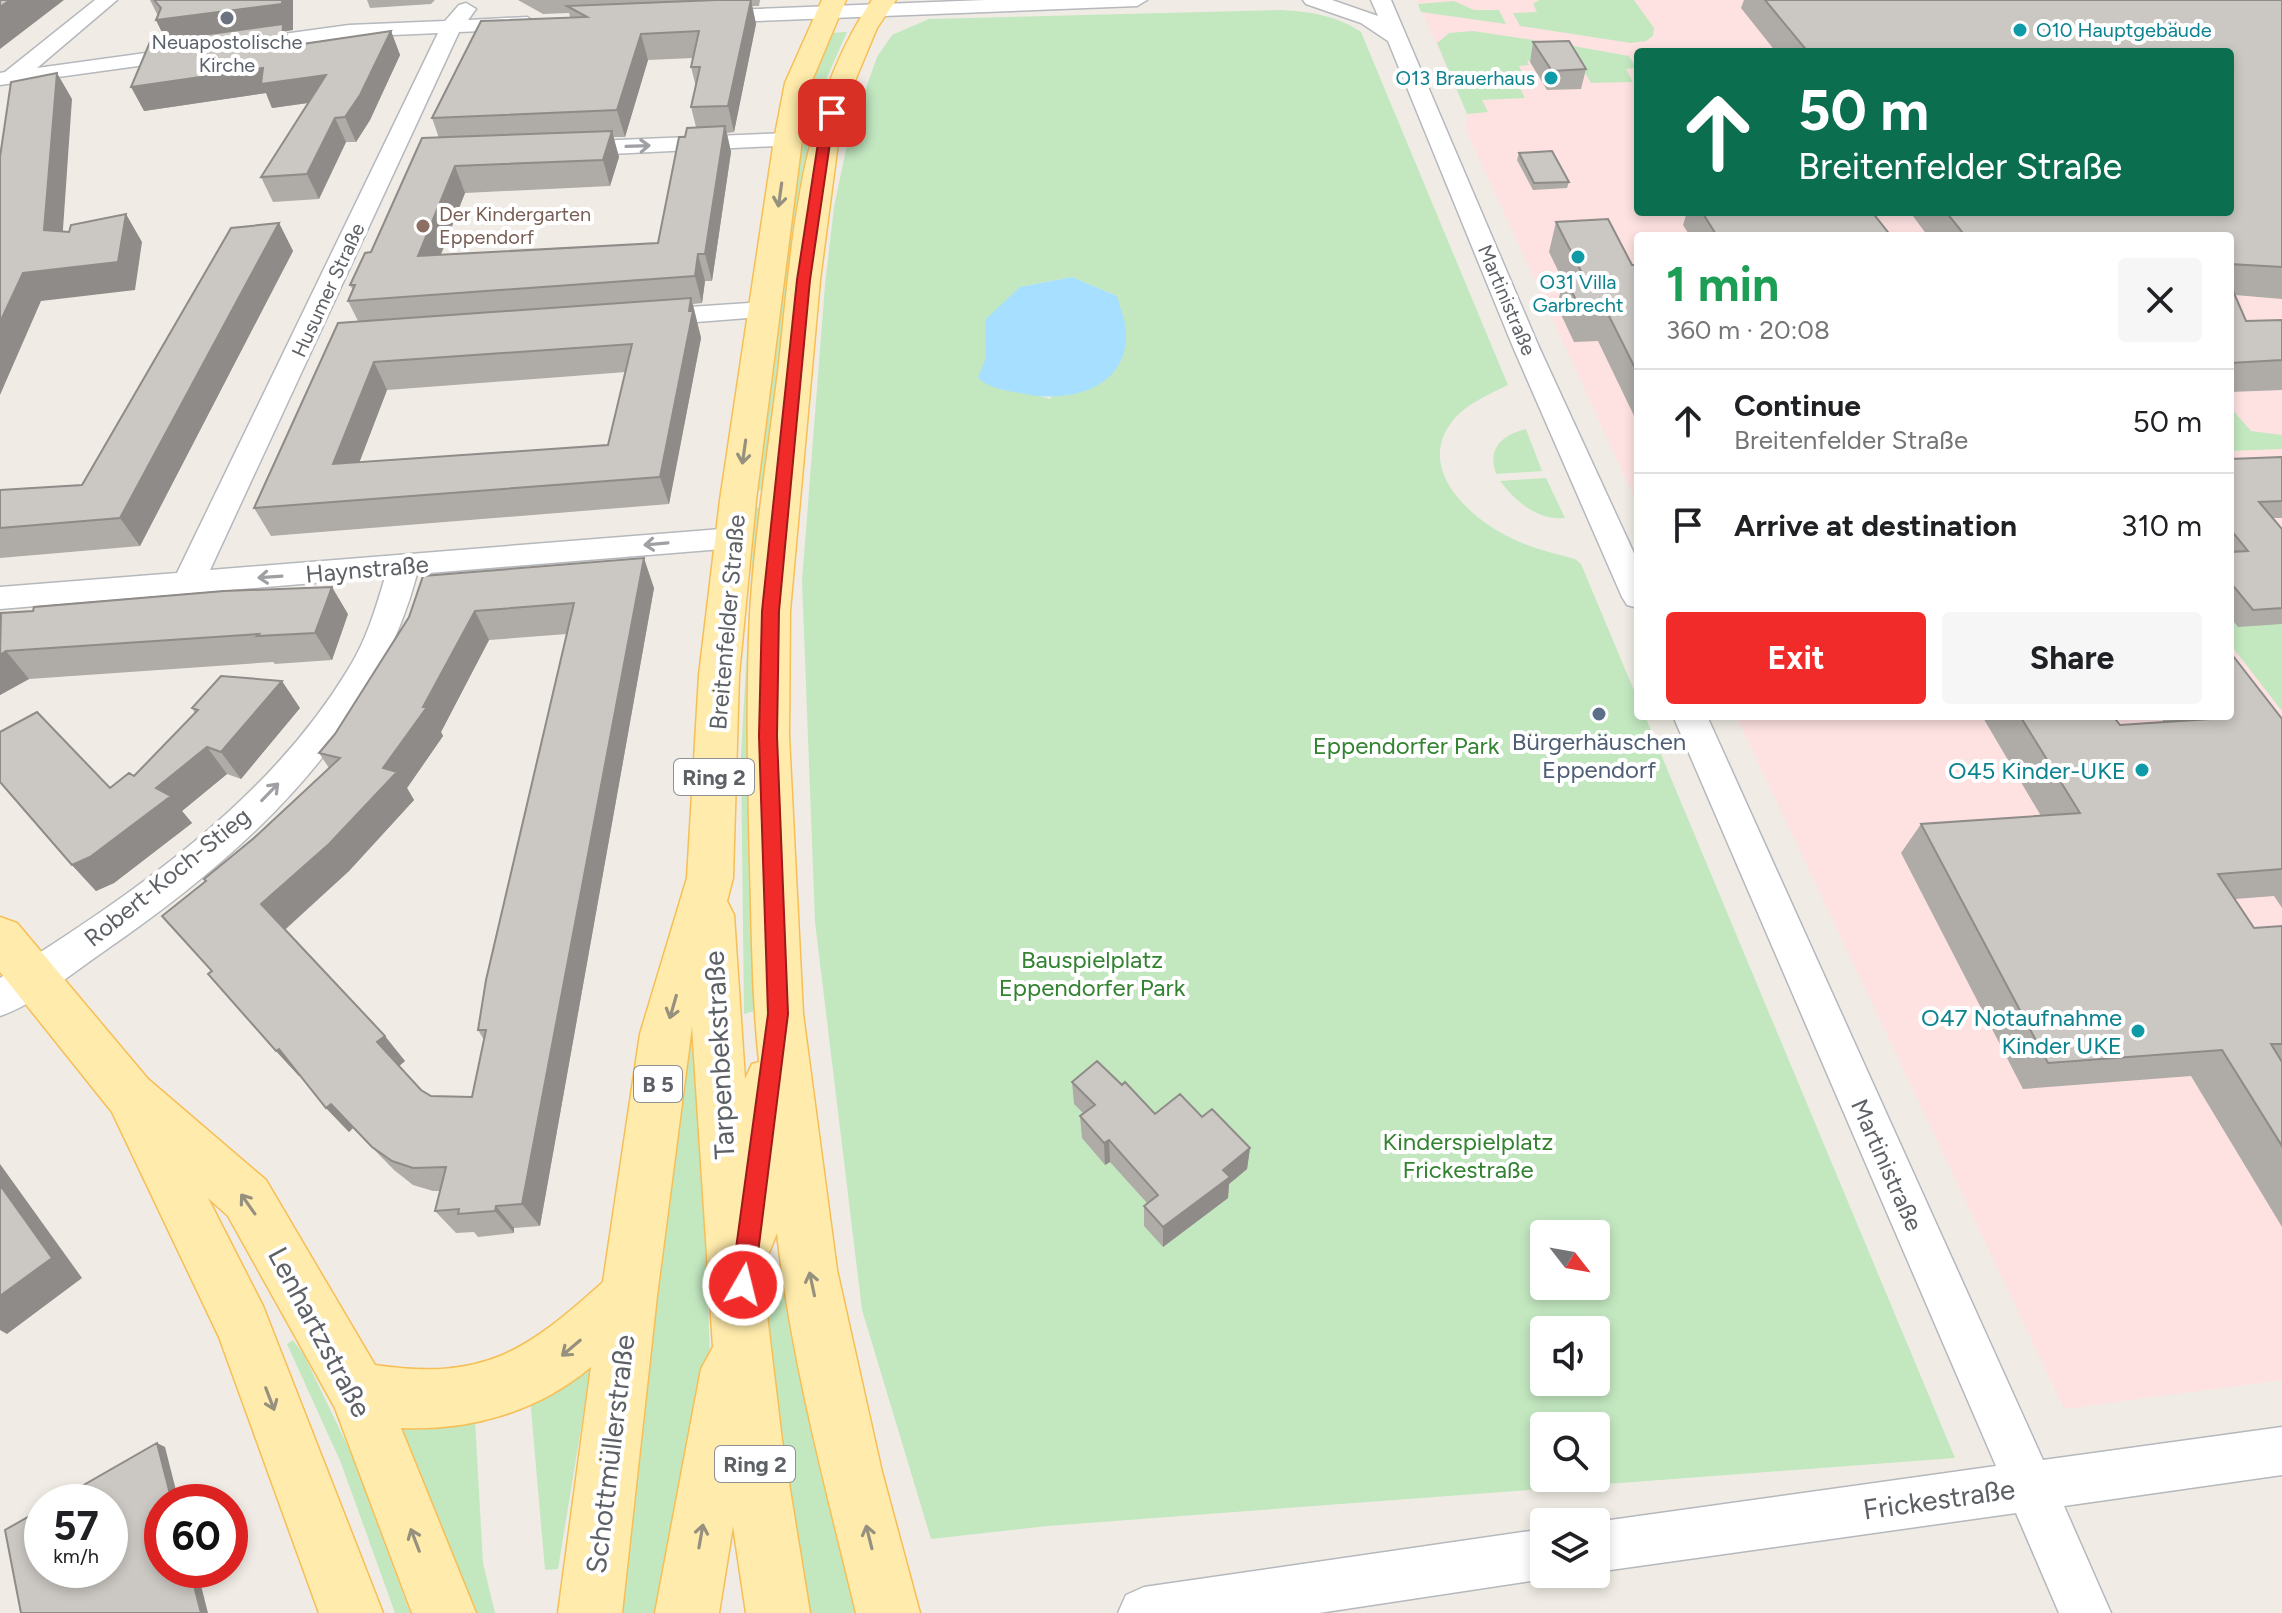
<!DOCTYPE html>
<meta charset="utf-8">
<style>
:root{--surface:#fff;--page:#f6f6f6;--text:#202124;--muted:#757577;--line:#e0e0e0;--accent:#f12a2a}
body{margin:0;font-family:Figtree,sans-serif;background:var(--page);color:var(--text);height:100vh;display:flex;flex-direction:column;font-size:30px;white-space:nowrap}
*{box-sizing:border-box;margin:0}
p{font-size:26px;color:var(--muted)}
.icon{flex:none;width:44px;height:44px;fill:none;stroke:currentColor;stroke-width:2;stroke-linecap:round;stroke-linejoin:round}
.map{position:relative;flex:1;overflow:hidden}
.panel{position:absolute;left:1634px;top:232px;width:600px;height:488px;display:flex;flex-direction:column;background:var(--surface);border-radius:8px;box-shadow:0 4px 12px #0003}
.panel>*{flex:none}
.banner{position:absolute;left:1634px;top:48px;width:600px;height:168px;border-radius:8px;box-shadow:0 4px 12px #0003;background:#0b6e4f;color:#fff;overflow:hidden}
.needle{width:52px;rotate:121deg}
.buttons{position:absolute;left:1530px;top:1220px;display:grid;gap:16px}
.buttons a{display:grid;place-items:center;width:80px;height:80px;border-radius:8px;background:var(--surface);box-shadow:0 4px 12px #0003;font-size:40px}
.speed{position:absolute;left:24px;top:1484px;display:flex;gap:16px;font-size:40px;font-weight:700;text-align:center}
.speed>*{display:grid;place-content:center;width:104px;height:104px;border-radius:50%;background:var(--surface);box-shadow:0 4px 12px #0003;line-height:1}
.speed small{font-size:20px;font-weight:400}
.speed .limit{border:12px solid #d22;background:#fff;color:#111}
.pin{position:absolute;display:grid;place-items:center;width:68px;height:68px;color:#fff;margin:-34px;border-radius:16px;box-shadow:0 4px 12px #0006}
.me{position:absolute;width:88px;margin:-44px;rotate:8deg;stroke-linejoin:round;filter:drop-shadow(0 0 6px #0008)}
.turn{display:flex;align-items:center;gap:28px;height:168px;padding:0 32px;font-size:36px}
.turn .icon{width:104px;height:104px;stroke-width:2.5}
.turn b{display:block;font-size:56px;line-height:68px}
.round{display:grid;place-items:center;flex:none;width:84px;height:84px;border-radius:8px;background:var(--page)}
.head{display:flex;align-items:center;justify-content:space-between;height:136px;padding:0 32px}
h1{font-size:48px;font-weight:700;line-height:60px;color:#1e9e55}
.cta{display:flex;gap:16px;margin-top:auto;padding:16px 32px}
.cta a{flex:1;height:92px;border-radius:8px;background:var(--accent);color:#fff;font-size:32px;font-weight:700;line-height:92px;text-align:center}
.cta a+a{background:var(--page);color:var(--text)}
ul{padding:0;list-style:none}
li{display:flex;align-items:center;gap:24px;height:104px;padding:0 32px;border-top:2px solid var(--line)}
li div{flex:1}
li b{display:block;font-size:30px}
li em{font-style:normal}
.map>svg:first-child{display:block}
.medical{fill:#fde2e1;fill-rule:evenodd}
.green{fill:#c3e8c0;fill-rule:evenodd}
.water{fill:#a6dfff}
.lines{fill:none;stroke-linecap:round;stroke-linejoin:round}
.minor-casing{stroke:#b5b8bc;stroke-width:3}
.major-casing{stroke:#f7be56;stroke-width:3}
.minor{fill:#fff;fill-rule:evenodd}
.major{fill:#ffebab;fill-rule:evenodd}
.wall{fill:#afaba7;fill-rule:evenodd}
.shaded-wall{fill:#8e8b88}
.building{fill:#cbc7c2;stroke:#8e8b88;stroke-width:2;fill-rule:evenodd}
.oneway{stroke:#9ea0a3}
.oneway2{stroke:#96917e}
.route{fill:#f12a2a;stroke:#9d1b1b;stroke-width:2}
.worship-dot{fill:#6b7280;stroke:#fff;stroke-width:3}
.culture-dot{fill:#0f9aa8;stroke:#fff;stroke-width:3}
.education-dot{fill:#8d6e63;stroke:#fff;stroke-width:3}
.service-dot{fill:#5c6f8a;stroke:#fff;stroke-width:3}
.labels{text-anchor:middle;dominant-baseline:central;stroke-width:8;stroke-linejoin:round;paint-order:stroke}
.far-culture-label{font-size:20px;fill:#0d838f;stroke:#fff;text-anchor:start}
.far-worship-label{font-size:20px;fill:#5b616d;stroke:#fff}
.far-education-label{font-size:20px;fill:#785e54;stroke:#fff;text-anchor:start}
.far-street-label{font-size:20px;fill:#5d6166;stroke:#fff}
.shield{fill:#fff;stroke:#8e9094;stroke-width:2}
.shield-label{font-size:22px;font-weight:bold;fill:#5d6166}
.street-label{font-size:24px;fill:#5d6166;stroke:#fff}
.service-label{font-size:24px;fill:#4e5e75;stroke:#fff}
.park-label{font-size:24px;fill:#328230;stroke:#fff}
.culture-label{font-size:24px;fill:#0d838f;stroke:#fff;text-anchor:end}
.near-street-label{font-size:28px;fill:#5d6166;stroke:#fff}
</style>
<div class="map">
<svg width="2282" height="1613" viewBox="0 0 2282 1613">
<rect width="100%" height="100%" fill="#f0ece5"/>
<path class="medical" d="M1417 0H2282V1380L2064 1409 1736 716H2230V236H1638V506L1466 130 1467 113ZM1638 52H2230V212H1638Z"/>
<path class="green" d="M1539 0H1634L1654 28 1653 36 1646 41 1631 43 1520 26 1513 13 1537 12 1533 4Z
M1454 1 1474 10H1499L1506 24 1421 12 1418 4Z
M1282 10C1311 12 1336 15 1361 32L1508 385C1488 395 1465 404 1451 423 1416 470 1471 519 1511 538 1531 548 1553 553 1575 559L1581 564 1638 700V716H1645L1955 1458 1048 1526 931 1539 862 1310 815 922 802 581 825 285 834 207 849 135 877 57 892 35 929 19ZM1072 277 1117 296 1050 399 978 378 1020 287ZM1544 1234H1596V1286H1544ZM1544 1330H1596V1382H1544ZM1544 1426H1596V1478H1544Z
M1473 31 1560 44V59L1527 61 1529 65 1519 66 1522 73 1513 74 1525 98 1482 100 1488 112 1467 114 1437 43 1449 33Z
M847 32 821 91 808 143 787 286 765 489 754 491 808 88 828 33Z
M1568 45 1629 56 1636 68 1626 69 1633 82 1591 83Z
M2230 407 2251 431 2282 435V449L2230 451Z
M1526 429 1542 471 1496 474C1487 448 1502 435 1526 429Z
M1546 478 1565 518C1538 521 1515 501 1500 481Z
M764 506 753 927 754 1011 744 1014 741 755 755 508Z
M2282 530V711L2230 644V534Z
M688 1032 696 1038 710 1352 663 1613H615Z
M777 1285 786 1289 855 1613H806L768 1335 771 1293Z
M293 1340 304 1355 352 1455 410 1613H395L341 1463 287 1344Z
M591 1367 558 1569 545 1570 530 1398Z
M475 1420 483 1563 495 1613H477L403 1436 405 1425Z"/>
<path class="water" d="M1072 277 1117 296C1120 308 1126 321 1126 333 1128 386 1074 402 1031 395 1012 391 994 391 978 378L986 357 985 320 1020 287Z"/>
<g class="lines">
<g class="minor-casing">
<path id="minor" d="M95 0H117L37 68 349 25 445 21 459 5 466 3 476 9 468 20 527 17 537 23 527 29 459 32 210 570 734 528 745 531 749 538 745 545 734 548 417 574C373 740 240 858 103 952 71 974 37 1003 0 1016V978C130 896 268 803 349 668 366 641 376 608 385 577L0 609V587L177 573 438 33 349 37 0 85V73L5 72Z
M985 0H1147L1137 6 706 23 696 17 706 11Z
M1303 0H1332L1378 16 1371 0H1391L1539 347 1638 562V608L1627 605 1622 597 1513 347 1388 41 1361 23 1306 4Z
M788 133 796 135 799 140 796 145 569 156 561 154 558 149 561 144 569 142Z
M764 302 773 304 777 310 773 316 645 326 636 324 632 318 636 312 645 310Z
M1673 716H1707L2043 1460 2282 1427V1475L2064 1506 2111 1613H2059L2016 1513 1596 1572V1522L1996 1466Z
M1544 1529V1574H1557L1544 1579 1319 1613H1118L1126 1595 1144 1587Z"/>
</g>
<g class="major-casing">
<path id="major" d="M822 0H846L811 83 802 140 756 500 739 675 733 878 727 901 734 915 745 1079 752 1064 759 1062C752 997 752 932 750 868 748 783 746 698 750 613 755 533 768 452 778 372 792 247 798 107 872 0H896L877 28 854 83 838 143 820 280 790 611 789 736 803 1014 837 1270 882 1472 920 1613H856C826 1488 791 1361 777 1233L769 1253 760 1256 782 1440 810 1613H746L733 1526 719 1613H655L701 1369 713 1347 692 1026 657 1296 622 1613H558L591 1367C537 1412 471 1431 401 1428L476 1613H412L335 1408 228 1216 208 1198 263 1306 383 1613H319L219 1337 112 1112 0 972V917L17 923 148 1079 266 1180 375 1365C484 1381 525 1352 603 1282L640 1034 687 878 699 675 720 500 774 140 785 83Z"/>
</g>
<use href="#minor" class="minor"/>
<use href="#major" class="major"/>
</g>
<path class="wall" d="M150 0H293V30L286 31 292 45 391 31 400 55 370 120 356 142H346L319 199 273 202 261 177 308 103 272 108 266 93 144 111 166 40 156 20 158 16Z
M367 0H435L431 4 370 8Z
M518 0H760L759 6H752L756 24 734 132 727 133 731 152 712 281H705L702 303 693 304 701 338 669 504 271 536 254 508 358 321 348 301 353 290 350 285 439 138 432 118 570 17 569 13 543 14ZM693 58 691 67 696 87 691 107 696 127 685 137 658 243 441 255 465 193 610 186 619 157 613 137H625L648 60ZM626 372 608 445 359 463 387 390Z
M1744 0H2282V299L2235 295 2246 321 2282 320V390L2230 392V236L1927 235 1910 212H2230V52H1776L1741 8Z
M1533 42 1586 69 1581 89 1547 90 1530 62Z
M1519 153 1569 182 1567 188 1533 190 1517 160Z
M1687 212H1872L1891 236H1690L1683 225Z
M1556 222 1632 265H1638V424L1598 341 1574 342 1557 306 1563 281 1549 252Z
M279 223 293 251 140 546 0 558V490L82 485Z
M2282 457V518H2273L2282 529V624L2238 627 2230 617V459Z
M654 588 540 1226 514 1228V1233L478 1237 474 1232 456 1233 435 1211 440 1191H433L413 1185 394 1170 353 1128 349 1132 326 1108 300 1075 299 1076 276 1051 212 971 206 881 329 768 319 753 335 734 409 617ZM567 634 478 1030 484 1040 472 1097 431 1096 421 1090 399 1066 405 1061 285 930 349 871 414 800 407 788 443 736 441 732 489 640Z
M0 613 348 614 332 660 275 664 273 662 29 679 0 695Z
M192 708H300L241 779 227 774 182 811 192 823 114 883 96 891 72 865 110 788 134 776 195 713Z
M1982 716H2113L2120 725 2164 722 2160 716H2230L2282 719V908L2274 896 2235 899 2254 928 2282 926V1227L2191 1076 2023 1089 1901 853 1921 824 2041 816Z
M1072 1082 1122 1085 1155 1114 1202 1117 1250 1148 1247 1169 1229 1184 1228 1198 1163 1247 1144 1226V1206L1147 1203 1110 1162 1105 1165 1082 1138 1080 1116 1084 1114 1074 1104Z"/>
<path class="shaded-wall" d="M10 0H64L0 49V7Z
M282 0H293V30L286 31 293 48 169 47 156 20Z
M751 0 756 24 734 132 728 106Z
M391 31 400 55 370 120 356 142 345 117Z
M641 34 648 60 625 137 617 110Z
M263 68 326 75 336 99 272 108 266 93 144 111 131 87Z
M57 73 72 99 61 258 44 230Z
M335 118 346 142 319 199 307 174Z
M725 126 731 152 712 281 705 254Z
M612 131 619 157 610 186 603 160Z
M455 166 465 193 429 283 418 256Z
M126 214 142 242 135 290 41 301 0 395V322L23 273Z
M279 223 293 251 140 546 120 518Z
M698 254 705 281 702 303 695 276Z
M691 298 701 338 669 504 660 477Z
M374 362 387 390 348 492 333 464Z
M644 558 654 588 540 1226 522 1204Z
M332 587 348 614 332 660 315 633Z
M475 611 489 640 441 732 443 736 407 788 414 800 349 871 283 931 261 904 383 768 423 707Z
M6 651 29 679 0 695V655Z
M282 681 300 708 241 779 221 752Z
M207 747 227 774 182 811 192 823 114 883 96 891 72 865 156 788Z
M385 1036 405 1061 398 1067 377 1042Z
M279 1049 302 1074 299 1076 276 1051Z
M331 1104 353 1128 349 1132 326 1108Z
M1109 1140 1110 1162 1105 1165 1104 1143Z
M1250 1148 1247 1169 1229 1184 1228 1198 1163 1247V1227L1223 1170Z
M0 1164 82 1278 7 1334 0 1330Z
M496 1206 514 1228V1233L495 1211Z
M157 1443 165 1447 179 1502H172Z
M190 1570H197L208 1613H201Z"/>
<path class="building" d="M0 0H10L0 7Z
M154 0H282V4L156 20 161 8Z
M716 0H751L728 106 691 107 700 67H691L699 31 641 34 617 110 432 118 481 21 587 17 567 6Z
M1765 0H2282V267L2230 264V236H1897L1963 233 1946 212H2230V52H1808Z
M283 24 282 47 391 31 360 95 345 117 335 118 307 174 261 177 326 75 261 84 263 68 131 87 150 42Z
M1569 41 1586 69 1552 71 1533 42Z
M57 73 44 230 69 232 71 225 126 214 118 262 23 273 0 322V157L11 82Z
M725 126 705 254H698L695 276 348 301 355 285H350L365 253 371 252 422 138 612 131 603 160 455 166 418 256 658 243 679 137H685L687 128Z
M1552 151 1569 182 1534 183 1519 153Z
M1702 212H1872L1891 236H1717Z
M1608 219 1632 265H1638V374L1606 310 1582 312 1564 276 1583 275 1556 222Z
M279 223 120 518 0 528V490L82 485 231 228Z
M2230 284 2246 321 2282 320V360L2230 363Z
M691 298 689 311H693L660 477 254 508 338 323ZM632 344 608 445 333 464 374 362Z
M2282 457V501L2259 502 2282 529V608L2253 610 2230 582V552L2248 551 2230 529V459Z
M644 558 522 1204 496 1206 495 1211 458 1214 459 1209 435 1211 446 1167 413 1168 392 1161 372 1147 331 1104 326 1108 279 1049 276 1051 208 974 212 971 162 916 206 881 204 879 254 838 340 758 319 753 335 734 409 617 423 576ZM574 603 486 980 478 1030H486L472 1097 431 1096 421 1090 377 1042 385 1036 261 904 329 844 397 772 383 768 427 707H423L475 611Z
M332 587 315 633 257 636 259 634 6 651 0 655 1 613 33 611 34 607 224 591Z
M2230 652 2282 719V869L2218 874 2254 928 2282 926V1044H2271L2282 1062V1146L2222 1050 2048 1063 1921 824 2080 813 2020 716H2113L2120 725 2209 719 2207 716H2230Z
M221 676 282 681 221 752 207 747 156 788 171 796 90 857 72 865 0 782V732L37 712 110 788 129 773 134 776 198 710 192 708Z
M1097 1061 1122 1085 1125 1082 1155 1114 1180 1094 1202 1117 1212 1109 1250 1148 1223 1170 1230 1177 1163 1227 1144 1206 1158 1195 1109 1140 1104 1143 1080 1116 1095 1105 1072 1082Z
M0 1185 52 1258 0 1296Z
M157 1443 172 1502H162V1570H190L201 1613H21L5 1530 42 1509V1570H110V1502H54Z"/>
<defs><path id="oneway-shaft" d="M-6 0H5M1.5-3L5.5 0L1.5 3" fill="none" stroke-width="1.6" stroke-linecap="round" stroke-linejoin="round" transform="scale(2)"/></defs>
<g class="oneway">
<use href="#oneway-shaft" transform="translate(638 146) rotate(-2)"/>
<use href="#oneway-shaft" transform="translate(656 544) rotate(175)"/>
<use href="#oneway-shaft" transform="translate(270 577) rotate(176)"/>
<use href="#oneway-shaft" transform="translate(270 792) rotate(-46)"/>
</g>
<g class="oneway2">
<use href="#oneway-shaft" transform="translate(780 195) rotate(98)"/>
<use href="#oneway-shaft" transform="translate(744 452) rotate(98)"/>
<use href="#oneway-shaft" transform="translate(673 1007) rotate(106)"/>
<use href="#oneway-shaft" transform="translate(248 1204) rotate(-125)"/>
<use href="#oneway-shaft" transform="translate(812 1284) rotate(-102)"/>
<use href="#oneway-shaft" transform="translate(571 1348) rotate(140)"/>
<use href="#oneway-shaft" transform="translate(270 1399) rotate(69)"/>
<use href="#oneway-shaft" transform="translate(701 1536) rotate(-80)"/>
<use href="#oneway-shaft" transform="translate(869 1537) rotate(-104)"/>
<use href="#oneway-shaft" transform="translate(415 1540) rotate(-111)"/>
</g>
<path class="route" d="M832 109 838 113 830 143 810 280 779 611 777 736 788 1014 754 1285 751 1293 743 1296 735 1293 731 1285 768 1014 759 736 762 611 797 280 818 143 827 113Z"/>
<circle class="worship-dot" cx="227" cy="18" r="8"/>
<g class="culture-dot">
<circle cx="2020" cy="30" r="8"/>
<circle cx="1551" cy="78" r="8"/>
<circle cx="1578" cy="257" r="8"/>
<circle cx="2142" cy="770" r="8"/>
<circle cx="2138" cy="1031" r="8"/>
</g>
<circle class="education-dot" cx="423" cy="226" r="8"/>
<circle class="service-dot" cx="1599" cy="714" r="8"/>
<g class="labels">
<g class="far-culture-label">
<text x="2036" y="30">O10 Hauptgebäude</text>
<text x="1535" y="78" text-anchor="end">O13 Brauerhaus</text>
<text x="1578" y="282" text-anchor="middle">O31 Villa<tspan x="1578" dy="23">Garbrecht</tspan></text>
</g>
<g class="far-worship-label">
<text x="227" y="42">Neuapostolische<tspan x="227" dy="23">Kirche</tspan></text>
</g>
<g class="far-education-label">
<text x="439" y="214">Der Kindergarten<tspan x="439" dy="23">Eppendorf</tspan></text>
</g>
<g class="far-street-label">
<text transform="translate(328 290) rotate(-65)">Husumer Straße</text>
<text transform="translate(1507 300) rotate(67)">Martinistraße</text>
</g>
<g class="shield">
<rect x="674" y="759" width="80" height="36" rx="6"/>
<rect x="634" y="1066" width="48" height="36" rx="6"/>
<rect x="715" y="1446" width="80" height="36" rx="6"/>
</g>
<g class="shield-label">
<text x="714" y="777">Ring 2</text>
<text x="658" y="1084">B 5</text>
<text x="755" y="1464">Ring 2</text>
</g>
<g class="street-label">
<text transform="translate(367 569) rotate(-5)">Haynstraße</text>
<text transform="translate(727 622) rotate(-85)">Breitenfelder Straße</text>
<text transform="translate(167 877) rotate(-39)">Robert-Koch-Stieg</text>
<text transform="translate(1887 1165) rotate(66)">Martinistraße</text>
</g>
<g class="service-label">
<text x="1599" y="741">Bürgerhäuschen<tspan x="1599" dy="28">Eppendorf</tspan></text>
</g>
<g class="park-label">
<text x="1406" y="745">Eppendorfer Park</text>
<text x="1092" y="959">Bauspielplatz<tspan x="1092" dy="28">Eppendorfer Park</tspan></text>
<text x="1468" y="1141">Kinderspielplatz<tspan x="1468" dy="28">Frickestraße</tspan></text>
</g>
<g class="culture-label">
<text x="2126" y="770">O45 Kinder-UKE</text>
<text x="2122" y="1017">O47 Notaufnahme<tspan x="2122" dy="28">Kinder UKE</tspan></text>
</g>
<g class="near-street-label">
<text transform="translate(719 1055) rotate(-93)">Tarpenbekstraße</text>
<text transform="translate(320 1332) rotate(62)">Lenhartzstraße</text>
<text transform="translate(610 1454) rotate(-83)">Schottmüllerstraße</text>
<text transform="translate(1939 1499) rotate(-8)">Frickestraße</text>
</g>
</g>
</svg>
<div class="buttons">
<a><svg class="needle" viewBox="-14 -14 28 28"><path d="M0-13l5 13h-10z" fill="#e53935"/><path d="M0 13l5-13h-10z" fill="#757577"/></svg></a>
<a><svg class="icon" aria-label="sound" viewBox="0 0 24 24"><path d="M4 9h4l5-4v14l-5-4H4zM17 9q2 3 0 6"/></svg></a>
<a><svg class="icon" aria-label="search" viewBox="0 0 24 24"><circle cx="10" cy="10" r="6"/><path d="M15 15l6 6"/></svg></a>
<a><svg class="icon" aria-label="layers" viewBox="0 0 24 24"><path d="M12 4l9 5-9 5-9-5zM3 14l9 5 9-5"/></svg></a>
</div>
<div class="speed"><div>57<small>km/h</small></div><div class="limit">60</div></div>
<div class="pin" style="left:832px;top:113px;background:#d93025"><svg class="icon" aria-label="arrive" viewBox="0 0 24 24"><path d="M6 21V4h12l-3 4 3 4H6"/></svg></div>
<svg class="me" style="left:743px;top:1285px" viewBox="-20 -20 40 40"><circle r="17" fill="#f12a2a" stroke="#fff" stroke-width="3"/><path d="M0-11L8 9 0 5-8 9z" fill="#fff"/></svg>
<div class="banner">
<div class="turn"><svg class="icon" aria-label="ahead" viewBox="0 0 24 24"><path d="M12 20V5M6 11l6-6 6 6"/></svg><div><b>50 m</b>Breitenfelder Straße</div></div>
</div>
<section class="panel">
<div class="head"><div><h1>1 min</h1><p>360 m · 20:08</p></div><a class="round"><svg class="icon" aria-label="close" viewBox="0 0 24 24"><path d="M6 6l12 12M18 6L6 18"/></svg></a></div>
<ul>
<li><svg class="icon" aria-label="ahead" viewBox="0 0 24 24"><path d="M12 20V5M6 11l6-6 6 6"/></svg><div><b>Continue</b><p>Breitenfelder Straße</p></div><em>50 m</em></li>
<li><svg class="icon" aria-label="arrive" viewBox="0 0 24 24"><path d="M6 21V4h12l-3 4 3 4H6"/></svg><div><b>Arrive at destination</b></div><em>310 m</em></li>
</ul>
<div class="cta"><a>Exit</a><a>Share</a></div>
</section>
</div>
